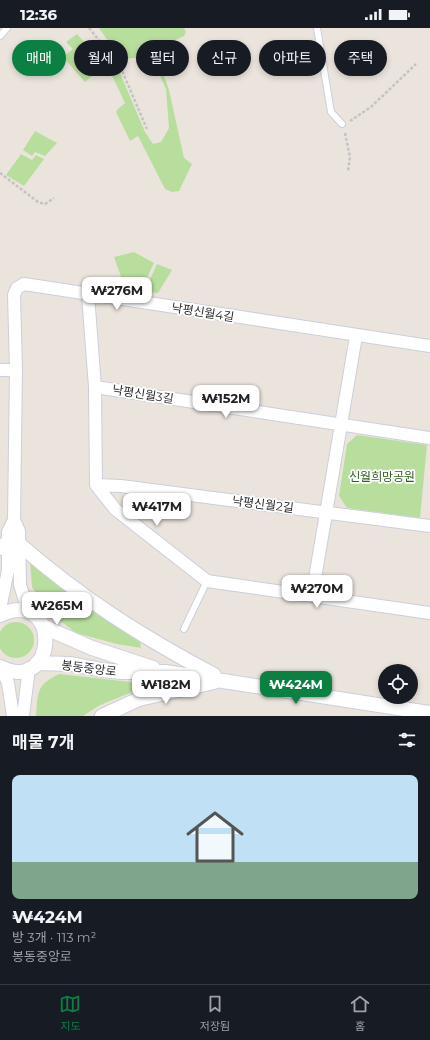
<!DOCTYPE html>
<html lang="ko">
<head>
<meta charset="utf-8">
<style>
	:root { --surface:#171b24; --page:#20242c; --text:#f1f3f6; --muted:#9ea1a6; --line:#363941; --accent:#0b8043 }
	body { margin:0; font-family:Montserrat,"Noto Sans KR",sans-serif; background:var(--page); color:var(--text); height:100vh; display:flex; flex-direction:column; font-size:15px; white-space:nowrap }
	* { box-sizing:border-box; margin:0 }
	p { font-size:13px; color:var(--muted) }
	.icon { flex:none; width:22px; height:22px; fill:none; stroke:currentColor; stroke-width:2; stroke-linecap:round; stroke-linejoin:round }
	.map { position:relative; height:688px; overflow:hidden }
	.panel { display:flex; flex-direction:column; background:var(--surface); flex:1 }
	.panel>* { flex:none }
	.guide { position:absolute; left:12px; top:12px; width:406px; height:36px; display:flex; gap:8px }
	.controls { position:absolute; left:378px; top:636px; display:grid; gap:8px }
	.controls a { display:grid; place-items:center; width:40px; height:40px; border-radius:50%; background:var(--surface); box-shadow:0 2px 6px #0003; font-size:20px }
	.price { position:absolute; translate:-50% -34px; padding:0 9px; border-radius:8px; background:#fff; color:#222; font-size:13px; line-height:26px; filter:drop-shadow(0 1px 2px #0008) }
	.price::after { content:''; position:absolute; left:50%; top:24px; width:12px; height:9px; margin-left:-6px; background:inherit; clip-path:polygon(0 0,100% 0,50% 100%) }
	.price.active { background:var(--accent); color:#fff }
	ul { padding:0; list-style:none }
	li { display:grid; align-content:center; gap:8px; height:212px; padding:0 12px }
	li+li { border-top:1px solid var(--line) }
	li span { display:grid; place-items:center; height:124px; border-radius:8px; color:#555 }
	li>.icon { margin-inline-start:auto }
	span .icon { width:72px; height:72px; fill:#fffc; stroke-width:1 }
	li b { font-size:17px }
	h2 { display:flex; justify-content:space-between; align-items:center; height:48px; padding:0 12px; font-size:17px }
	.pill { padding:0 14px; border-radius:18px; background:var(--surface); box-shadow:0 2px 6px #0003; font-size:14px; line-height:36px }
	.pill.active { background:var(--accent); color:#fff }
	.status { display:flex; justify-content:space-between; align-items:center; height:28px; padding:0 20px; background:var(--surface); direction:ltr }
	.status svg { height:11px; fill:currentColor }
	.menu { display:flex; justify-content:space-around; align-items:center; height:56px; border-top:1px solid var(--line); background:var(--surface); font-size:11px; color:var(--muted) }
	.menu a { display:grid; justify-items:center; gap:2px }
	.menu .active { color:var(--accent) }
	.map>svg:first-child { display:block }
	.green { fill:#b8de9d }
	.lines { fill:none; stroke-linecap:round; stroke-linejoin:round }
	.service-casing { stroke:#cbcfdb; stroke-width:8 }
	.minor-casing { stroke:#cbcfdb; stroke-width:14 }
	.tertiary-casing { stroke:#cbcfdb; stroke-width:16 }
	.path { stroke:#c3c3c3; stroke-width:2.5; stroke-dasharray:3 2; stroke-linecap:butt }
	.service { stroke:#fff; stroke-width:6 }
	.minor { stroke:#fff; stroke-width:12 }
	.tertiary { stroke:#fff; stroke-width:14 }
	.labels { text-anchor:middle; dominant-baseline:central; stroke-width:3.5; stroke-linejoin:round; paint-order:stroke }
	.street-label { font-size:12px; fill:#2a2a2a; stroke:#fff }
	.park-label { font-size:12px; fill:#32621f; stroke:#fff }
</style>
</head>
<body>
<div class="status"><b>12:36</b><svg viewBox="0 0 49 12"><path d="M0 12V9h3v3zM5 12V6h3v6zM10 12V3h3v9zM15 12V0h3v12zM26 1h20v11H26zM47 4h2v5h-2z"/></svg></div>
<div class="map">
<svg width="430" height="688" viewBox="0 0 430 688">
	<rect width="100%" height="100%" fill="#ebe4dd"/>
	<!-- green -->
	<path class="green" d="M99 0H184L186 4 184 8 138 30H130L123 34Z
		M77 6 103 35 102 39 85 54 63 29 73 21 66 14Z
		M156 25 169 62 184 130 192 136 179 163 172 164 165 161 138 108 130 113 116 84 118 81 125 75 109 41 111 37 117 38 145 104 153 116 161 114 169 100 166 61 151 27Z
		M35 103 57 115 45 128 35 124 32 128 23 122Z
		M21 126 32 132 36 127 44 131 24 158 6 147Z
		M134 224 154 235 144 256 123 254 114 229Z
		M157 236 172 242 158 265 123 261 124 258 146 260Z
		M357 407 427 417 420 490 347 480 339 468 347 416Z
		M30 533 75 572 140 614 141 620 117 616 76 605 48 583 32 559Z
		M-2 612a18 18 0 1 1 36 0a18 18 0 1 1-36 0Z
		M59 646 131 654 135 659V663L100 677 83 688H36C38 664 36 657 59 646Z"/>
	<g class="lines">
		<defs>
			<path id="service" d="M317 0 331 84 342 96
				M0 8 7 0
				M184 601 207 553"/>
			<path id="minor" d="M88 267 95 359
				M0 342H16
				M96 457 95 359 430 410
				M96 457 115 481 207 553 430 585
				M96 457 121 458 430 498
				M14 492 19 503 20 557 29 585
				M312 568 356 308
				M0 581 8 542V504L14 492 16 342 14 267 17 260 24 256 430 318
				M1 639 8 655 13 688
				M23 688 29 640"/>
			<path id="tertiary" d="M19 516C82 571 141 608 214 647
				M0 520 8 514
				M0 587C62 558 59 668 0 639
				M44 599 92 620 153 640
				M37 635 71 636 102 642 122 644H165L430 685
				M102 688 139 671 214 654"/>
		</defs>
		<!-- service casing -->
		<use href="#service" class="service-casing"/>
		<!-- minor casing -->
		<use href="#minor" class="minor-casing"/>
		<!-- tertiary casing -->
		<use href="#tertiary" class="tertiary-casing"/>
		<!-- path -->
		<path class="path" d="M89 0 120 38 147 101
			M350 93 371 79 416 36
			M345 105 350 129 348 143
			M0 145 38 174 45 176 54 170"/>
		<!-- service -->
		<use href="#service" class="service"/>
		<!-- minor -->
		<use href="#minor" class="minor"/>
		<!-- tertiary -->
		<use href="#tertiary" class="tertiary"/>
	</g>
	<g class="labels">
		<!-- street labels -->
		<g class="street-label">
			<text transform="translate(203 284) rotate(9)">낙평신월4길</text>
			<text transform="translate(143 366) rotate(9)">낙평신월3길</text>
			<text transform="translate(263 476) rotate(7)">낙평신월2길</text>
			<text transform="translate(89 640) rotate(7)">봉동중앙로</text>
		</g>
		<!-- park labels -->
		<g class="park-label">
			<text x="382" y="448">신월희망공원</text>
		</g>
	</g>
</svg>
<div class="controls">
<a><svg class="icon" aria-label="locate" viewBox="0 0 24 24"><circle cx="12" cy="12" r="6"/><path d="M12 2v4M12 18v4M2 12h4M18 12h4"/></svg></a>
</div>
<b class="price" style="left:117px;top:283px">₩276M</b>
<b class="price" style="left:226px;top:391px">₩152M</b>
<b class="price" style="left:157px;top:499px">₩417M</b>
<b class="price" style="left:317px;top:581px">₩270M</b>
<b class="price" style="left:57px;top:598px">₩265M</b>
<b class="price" style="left:166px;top:677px">₩182M</b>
<b class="price active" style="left:296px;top:677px">₩424M</b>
<div class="guide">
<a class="pill active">매매</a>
<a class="pill">월세</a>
<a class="pill">필터</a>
<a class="pill">신규</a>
<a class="pill">아파트</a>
<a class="pill">주택</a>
</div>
</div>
<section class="panel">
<h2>매물 7개<svg class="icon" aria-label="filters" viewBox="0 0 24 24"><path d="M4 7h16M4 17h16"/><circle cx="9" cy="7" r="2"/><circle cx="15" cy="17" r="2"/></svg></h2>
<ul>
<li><span style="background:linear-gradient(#bfe0f5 70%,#7fa58c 0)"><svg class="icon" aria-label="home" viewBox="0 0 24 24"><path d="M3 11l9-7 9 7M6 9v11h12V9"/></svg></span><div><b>₩424M</b><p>방 3개 · 113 m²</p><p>봉동중앙로</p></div></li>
</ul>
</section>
<nav class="menu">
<a class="active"><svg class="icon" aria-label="map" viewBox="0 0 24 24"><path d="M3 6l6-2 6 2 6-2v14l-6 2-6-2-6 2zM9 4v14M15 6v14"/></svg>지도</a>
<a><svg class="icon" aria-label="saved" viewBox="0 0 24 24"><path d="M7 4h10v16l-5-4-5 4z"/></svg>저장됨</a>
<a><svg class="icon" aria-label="home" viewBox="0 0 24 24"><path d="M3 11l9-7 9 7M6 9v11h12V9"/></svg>홈</a>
</nav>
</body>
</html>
